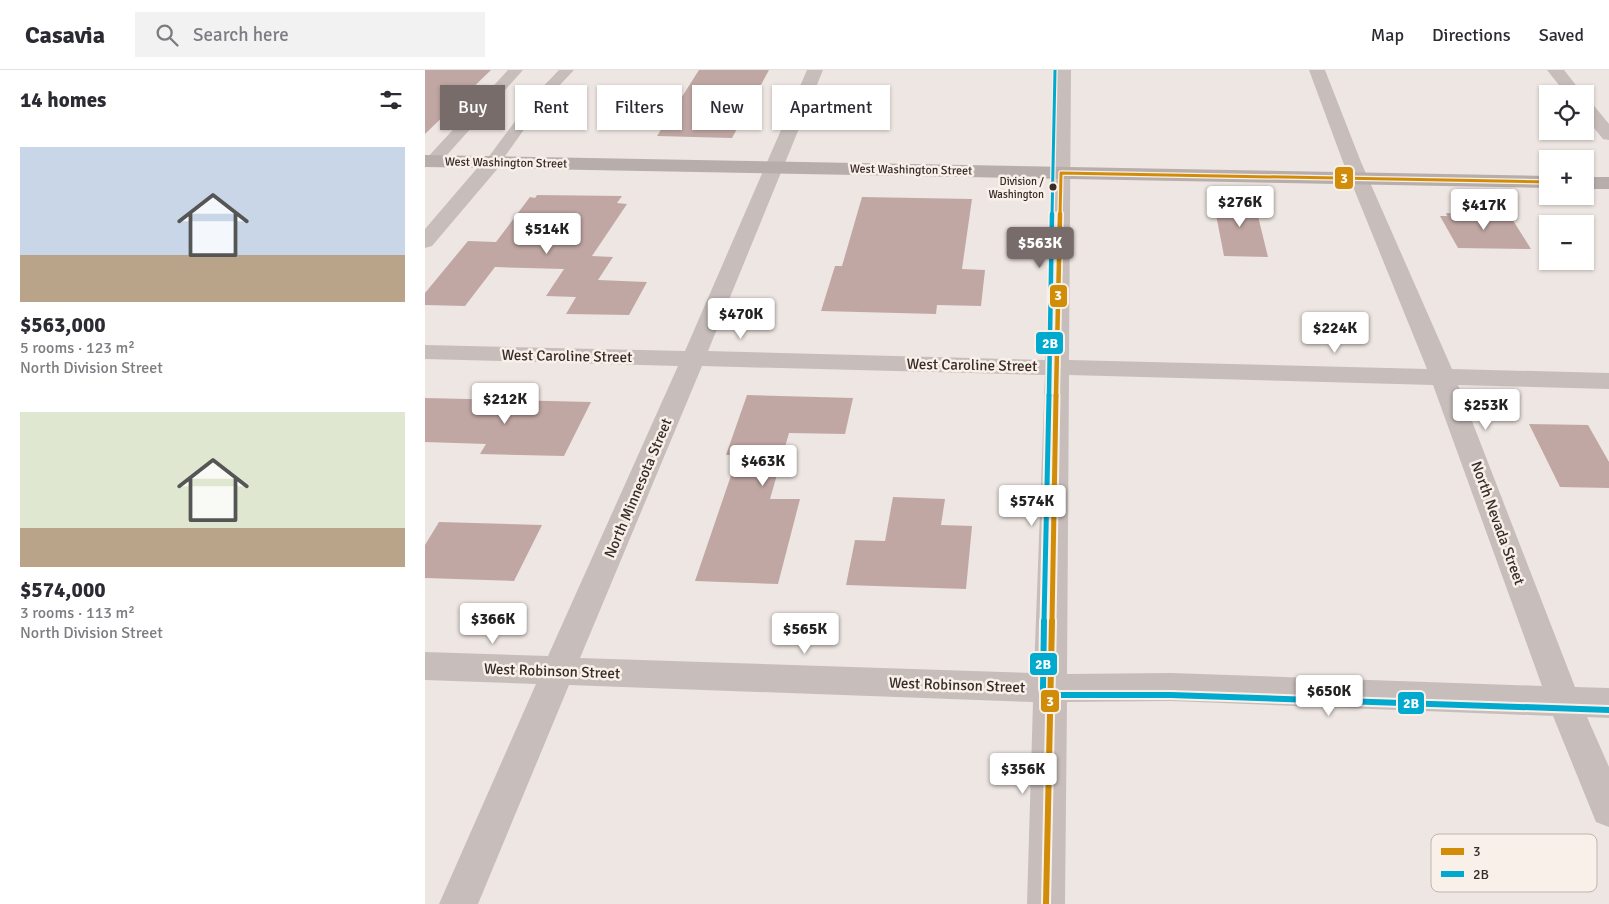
<!DOCTYPE html>
<html lang="en">
<head>
<meta charset="utf-8">
<style>
	:root { --surface:#fff; --page:#f2f2f3; --text:#2b2b33; --muted:#7c7c81; --line:#e1e1e2; --accent:#786c6a }
	body { margin:0; font-family:Signika,sans-serif; background:var(--page); color:var(--text); height:100vh; display:flex; flex-direction:column; font-size:19px; white-space:nowrap }
	* { box-sizing:border-box; margin:0 }
	p { font-size:16px; color:var(--muted) }
	.icon { flex:none; width:28px; height:28px; fill:none; stroke:currentColor; stroke-width:2; stroke-linecap:round; stroke-linejoin:round }
	.map { position:relative; flex:1; overflow:hidden }
	.details { display:flex; flex-direction:column; background:var(--surface); width:425px }
	.details>* { flex:none }
	.hud { position:absolute; left:15px; top:15px; width:475px; height:45px; display:flex; gap:10px }
	.fabs { position:absolute; left:1114px; top:15px; display:grid; gap:10px }
	.fabs a { display:grid; place-items:center; width:55px; height:55px; border-radius:0px; background:var(--surface); box-shadow:0 1px 4px #0004; font-size:25px }
	.price { position:absolute; translate:-50% -42px; padding:0 11px; border-radius:5px; background:#fff; color:#222; font-size:16px; line-height:32px; filter:drop-shadow(0 1px 2px #0008) }
	.price::after { content:''; position:absolute; left:50%; top:30px; width:15px; height:11px; margin-left:-8px; background:inherit; clip-path:polygon(0 0,100% 0,50% 100%) }
	.price.active { background:var(--accent); color:#fff }
	ul { padding:0; list-style:none }
	li { display:grid; align-content:center; gap:10px; height:265px; padding:0 20px }
	li span { display:grid; place-items:center; height:155px; border-radius:0px; color:#555 }
	li>.icon { margin-inline-start:auto }
	span .icon { width:90px; height:90px; fill:#fffc; stroke-width:1 }
	li b { font-size:21px }
	h2 { display:flex; justify-content:space-between; align-items:center; height:60px; padding:0 20px; font-size:21px }
	.pill { padding:0 18px; border-radius:0px; background:var(--surface); box-shadow:0 1px 4px #0004; font-size:18px; line-height:45px }
	.pill.active { background:var(--accent); color:#fff }
	header { display:flex; align-items:center; gap:30px; box-sizing:border-box; height:70px; padding:0 25px; background:var(--surface); border-bottom:1px solid var(--line) }
	header strong { font-size:24px }
	nav { display:flex; gap:28px; margin-inline-start:auto; font-size:18px }
	.search { width:350px; height:45px; background:var(--page); display:flex; align-items:center; gap:12px; box-sizing:border-box; padding:0 18px; border-radius:0px; color:var(--muted); font-size:19px }
	main { display:flex; flex:1; min-height:0 }
	.map>svg:first-child { display:block }
	.building { fill:#c1a7a4 }
	.lines { fill:none; stroke-linecap:round; stroke-linejoin:round }
	.lane { fill:#c7bebb; fill-rule:evenodd }
	.street { fill:#c7bebb; fill-rule:evenodd }
	.secondary { fill:#b7aeac; fill-rule:evenodd }
	.bus-1-far3-casing { stroke:#f9f0ea; stroke-width:5.5 }
	.bus-1-far2-casing { stroke:#f9f0ea; stroke-width:8 }
	.bus-1-far1-casing { stroke:#f9f0ea; stroke-width:9 }
	.bus-1-casing { stroke:#f9f0ea; stroke-width:10 }
	.bus-2-far3-casing { stroke:#f9f0ea; stroke-width:5.5 }
	.bus-2-far2-casing { stroke:#f9f0ea; stroke-width:8 }
	.bus-2-far1-casing { stroke:#f9f0ea; stroke-width:9 }
	.bus-2-casing { stroke:#f9f0ea; stroke-width:10 }
	.bus-1-far3 { stroke:#d18d08; stroke-width:3 }
	.bus-1-far2 { stroke:#d18d08; stroke-width:4.5 }
	.bus-1-far1 { stroke:#d18d08; stroke-width:5 }
	.bus-1 { stroke:#d18d08; stroke-width:6 }
	.bus-2-far3 { stroke:#00a9ce; stroke-width:3 }
	.bus-2-far2 { stroke:#00a9ce; stroke-width:4.5 }
	.bus-2-far1 { stroke:#00a9ce; stroke-width:5 }
	.bus-2 { stroke:#00a9ce; stroke-width:6 }
	.bus-dot { fill:#382b29; stroke:#f9f0ea; stroke-width:2 }
	.labels { text-anchor:middle; dominant-baseline:central; stroke-width:5; stroke-linejoin:round; paint-order:stroke }
	.far-bus-label { font-size:11px; fill:#382b29; stroke:#f9f0ea; text-anchor:end }
	.far-street-label { font-size:12px; fill:#382b29; stroke:#f9f0ea }
	.street-label { font-size:15px; fill:#382b29; stroke:#f9f0ea }
	.key { fill:#f9f0ea; stroke:#bfb5b0; stroke-width:1 }
	.key-label { font-size:14px; fill:#382b29 }
	.line-badge { stroke:#f9f0ea; stroke-width:2 }
	.badge-label { font-size:14px; text-anchor:middle; font-weight:bold; fill:#fff }
</style>
</head>
<body>
<header>
<strong>Casavia</strong>
<div class="search"><svg class="icon" aria-label="search" viewBox="0 0 24 24"><circle cx="10" cy="10" r="6"/><path d="M15 15l6 6"/></svg>Search here</div>
<nav><a>Map</a><a>Directions</a><a>Saved</a></nav>
</header>
<main>
<section class="details">
<h2>14 homes<svg class="icon" aria-label="filters" viewBox="0 0 24 24"><path d="M4 7h16M4 17h16"/><circle cx="9" cy="7" r="2"/><circle cx="15" cy="17" r="2"/></svg></h2>
<ul>
<li><span style="background:linear-gradient(#c9d6e8 70%,#b9a48a 0)"><svg class="icon" aria-label="home" viewBox="0 0 24 24"><path d="M3 11l9-7 9 7M6 9v11h12V9"/></svg></span><div><b>$563,000</b><p>5 rooms · 123 m²</p><p>North Division Street</p></div></li>
<li><span style="background:linear-gradient(#dfe7d0 75%,#b9a48a 0)"><svg class="icon" aria-label="home" viewBox="0 0 24 24"><path d="M3 11l9-7 9 7M6 9v11h12V9"/></svg></span><div><b>$574,000</b><p>3 rooms · 113 m²</p><p>North Division Street</p></div></li>
</ul>
</section>
<div class="map">
<svg width="1184" height="834" viewBox="0 0 1184 834">
	<rect width="100%" height="100%" fill="#eee6e2"/>
	<!-- building -->
	<path class="building" d="M0 0H66L0 64Z
		M274 0H344L307 68 232 66Z
		M112 125 197 126 192 133 202 134 167 186 188 187 173 210 222 212 204 245 141 244 151 227 121 226 139 199 70 197 40 236 0 235V223L43 171 71 172 105 127 110 128Z
		M437 127 547 129 537 199 560 200 556 236 512 235 511 244 396 241 410 196H417Z
		M788 129 829 130 843 187 799 186Z
		M1021 143 1084 144 1106 179 1033 178 1015 146H1022Z
		M322 325 428 328 420 364 364 363 345 429H375L353 514 270 511 313 385H301Z
		M0 328 166 332 139 386 55 384 61 374 0 372Z
		M1104 354 1163 355 1184 392V418L1135 417Z
		M468 427 520 429 516 455 547 456 541 519 421 515 430 470 460 471Z
		M14 452 117 455 89 511 0 508V475Z"/>
	<g class="lines">
		<!-- lane -->
		<path class="lane" d="M83 0H98L13 95H1V89Z
			M134 0H149L118 33 73 96H61L59 93 108 27Z"/>
		<!-- street -->
		<path class="street" d="M382 0H398L283 281 620 290 630 0H646L644 290 1002 299 918 92 884 0H900L936 92 1027 299 1184 303V319L1033 315 1150 617 1184 618V648L1162 647 1184 697V757L1171 752 1128 646 746 631 642 632 640 834H602L608 632 144 615 53 834H14L111 614 0 610V582L123 586 253 296 0 289V275L260 281ZM277 296 620 305 609 603 155 588ZM644 305 1008 315 1117 616 746 603 642 604Z
			M1122 0H1139L1158 24H1141Z
			M1160 31 1166 32 1184 54V70L1178 69 1160 47Z
			M67 87 74 89 76 93 74 97 7 176 0 178V159L60 89Z"/>
		<!-- secondary -->
		<path class="secondary" d="M0 85 1122 106V118L0 97Z
			M1160 107H1184V119H1160Z"/>
		<defs>
			<path id="bus-1-far3" d="M635 146 636 103 1122 112"/>
			<path id="bus-1-far2" d="M631 326 635 144"/>
			<path id="bus-1-far1" d="M627 552 631 325"/>
			<path id="bus-1" d="M621 834 627 551"/>
			<path id="bus-2-far3" d="M627 146 630 0"/>
			<path id="bus-2-far2" d="M624 326 627 144"/>
			<path id="bus-2-far1" d="M619 552 624 325"/>
			<path id="bus-2" d="M619 551 618 618 619 623 625 625H746L1184 640"/>
		</defs>
		<!-- bus-1-far3 casing -->
		<use href="#bus-1-far3" class="bus-1-far3-casing"/>
		<!-- bus-1-far2 casing -->
		<use href="#bus-1-far2" class="bus-1-far2-casing"/>
		<!-- bus-1-far1 casing -->
		<use href="#bus-1-far1" class="bus-1-far1-casing"/>
		<!-- bus-1 casing -->
		<use href="#bus-1" class="bus-1-casing"/>
		<!-- bus-2-far3 casing -->
		<use href="#bus-2-far3" class="bus-2-far3-casing"/>
		<!-- bus-2-far2 casing -->
		<use href="#bus-2-far2" class="bus-2-far2-casing"/>
		<!-- bus-2-far1 casing -->
		<use href="#bus-2-far1" class="bus-2-far1-casing"/>
		<!-- bus-2 casing -->
		<use href="#bus-2" class="bus-2-casing"/>
		<!-- bus-1-far3 -->
		<use href="#bus-1-far3" class="bus-1-far3"/>
		<!-- bus-1-far2 -->
		<use href="#bus-1-far2" class="bus-1-far2"/>
		<!-- bus-1-far1 -->
		<use href="#bus-1-far1" class="bus-1-far1"/>
		<!-- bus-1 -->
		<use href="#bus-1" class="bus-1"/>
		<!-- bus-2-far3 -->
		<use href="#bus-2-far3" class="bus-2-far3"/>
		<!-- bus-2-far2 -->
		<use href="#bus-2-far2" class="bus-2-far2"/>
		<!-- bus-2-far1 -->
		<use href="#bus-2-far1" class="bus-2-far1"/>
		<!-- bus-2 -->
		<use href="#bus-2" class="bus-2"/>
	</g>
	<!-- markers -->
	<circle class="bus-dot" cx="628" cy="117" r="4.5"/>
	<g class="labels">
		<!-- far-bus labels -->
		<g class="far-bus-label">
			<text x="619" y="111">Division /<tspan x="619" dy="13">Washington</tspan></text>
		</g>
		<!-- far-street labels -->
		<g class="far-street-label">
			<text transform="translate(81 93) rotate(1)">West Washington Street</text>
			<text transform="translate(486 100) rotate(1)">West Washington Street</text>
		</g>
		<!-- street labels -->
		<g class="street-label">
			<text transform="translate(142 286) rotate(1)">West Caroline Street</text>
			<text transform="translate(547 295) rotate(1)">West Caroline Street</text>
			<text transform="translate(213 418) rotate(-67)">North Minnesota Street</text>
			<text transform="translate(1073 453) rotate(70)">North Nevada Street</text>
			<text transform="translate(127 601) rotate(2)">West Robinson Street</text>
			<text transform="translate(532 615) rotate(2)">West Robinson Street</text>
		</g>
	</g>
	<!-- legend -->
	<rect x="1006" y="764" width="166" height="58" rx="8" class="key"/>
	<rect x="1016" y="778" width="23" height="7" fill="#d18d08"/>
	<rect x="1016" y="801" width="23" height="6" fill="#00a9ce"/>
	<g class="key-label">
		<text x="1048" y="786">3</text>
		<text x="1048" y="809">2B</text>
	</g>
	<g class="line-badge">
		<rect x="909" y="96" width="20" height="24" rx="5" fill="#d18d08"/>
		<rect x="624" y="214" width="19" height="24" rx="5" fill="#d18d08"/>
		<rect x="610" y="261" width="29" height="24" rx="5" fill="#00a9ce"/>
		<rect x="604" y="582" width="29" height="24" rx="5" fill="#00a9ce"/>
		<rect x="615" y="619" width="20" height="24" rx="5" fill="#d18d08"/>
		<rect x="972" y="621" width="28" height="24" rx="5" fill="#00a9ce"/>
	</g>
	<g class="badge-label">
		<text x="919" y="113">3</text>
		<text x="633" y="230">3</text>
		<text x="625" y="278">2B</text>
		<text x="618" y="599">2B</text>
		<text x="625" y="636">3</text>
		<text x="986" y="638">2B</text>
	</g>
</svg>
<div class="fabs">
<a><svg class="icon" aria-label="locate" viewBox="0 0 24 24"><circle cx="12" cy="12" r="6"/><path d="M12 2v4M12 18v4M2 12h4M18 12h4"/></svg></a>
<a>+</a>
<a>−</a>
</div>
<b class="price" style="left:815px;top:158px">$276K</b>
<b class="price" style="left:1059px;top:161px">$417K</b>
<b class="price" style="left:122px;top:185px">$514K</b>
<b class="price active" style="left:615px;top:199px">$563K</b>
<b class="price" style="left:316px;top:270px">$470K</b>
<b class="price" style="left:910px;top:284px">$224K</b>
<b class="price" style="left:80px;top:355px">$212K</b>
<b class="price" style="left:1061px;top:361px">$253K</b>
<b class="price" style="left:338px;top:417px">$463K</b>
<b class="price" style="left:607px;top:457px">$574K</b>
<b class="price" style="left:68px;top:575px">$366K</b>
<b class="price" style="left:380px;top:585px">$565K</b>
<b class="price" style="left:904px;top:647px">$650K</b>
<b class="price" style="left:598px;top:725px">$356K</b>
<div class="hud">
<a class="pill active">Buy</a>
<a class="pill">Rent</a>
<a class="pill">Filters</a>
<a class="pill">New</a>
<a class="pill">Apartment</a>
</div>
</div>
</main>
</body>
</html>
